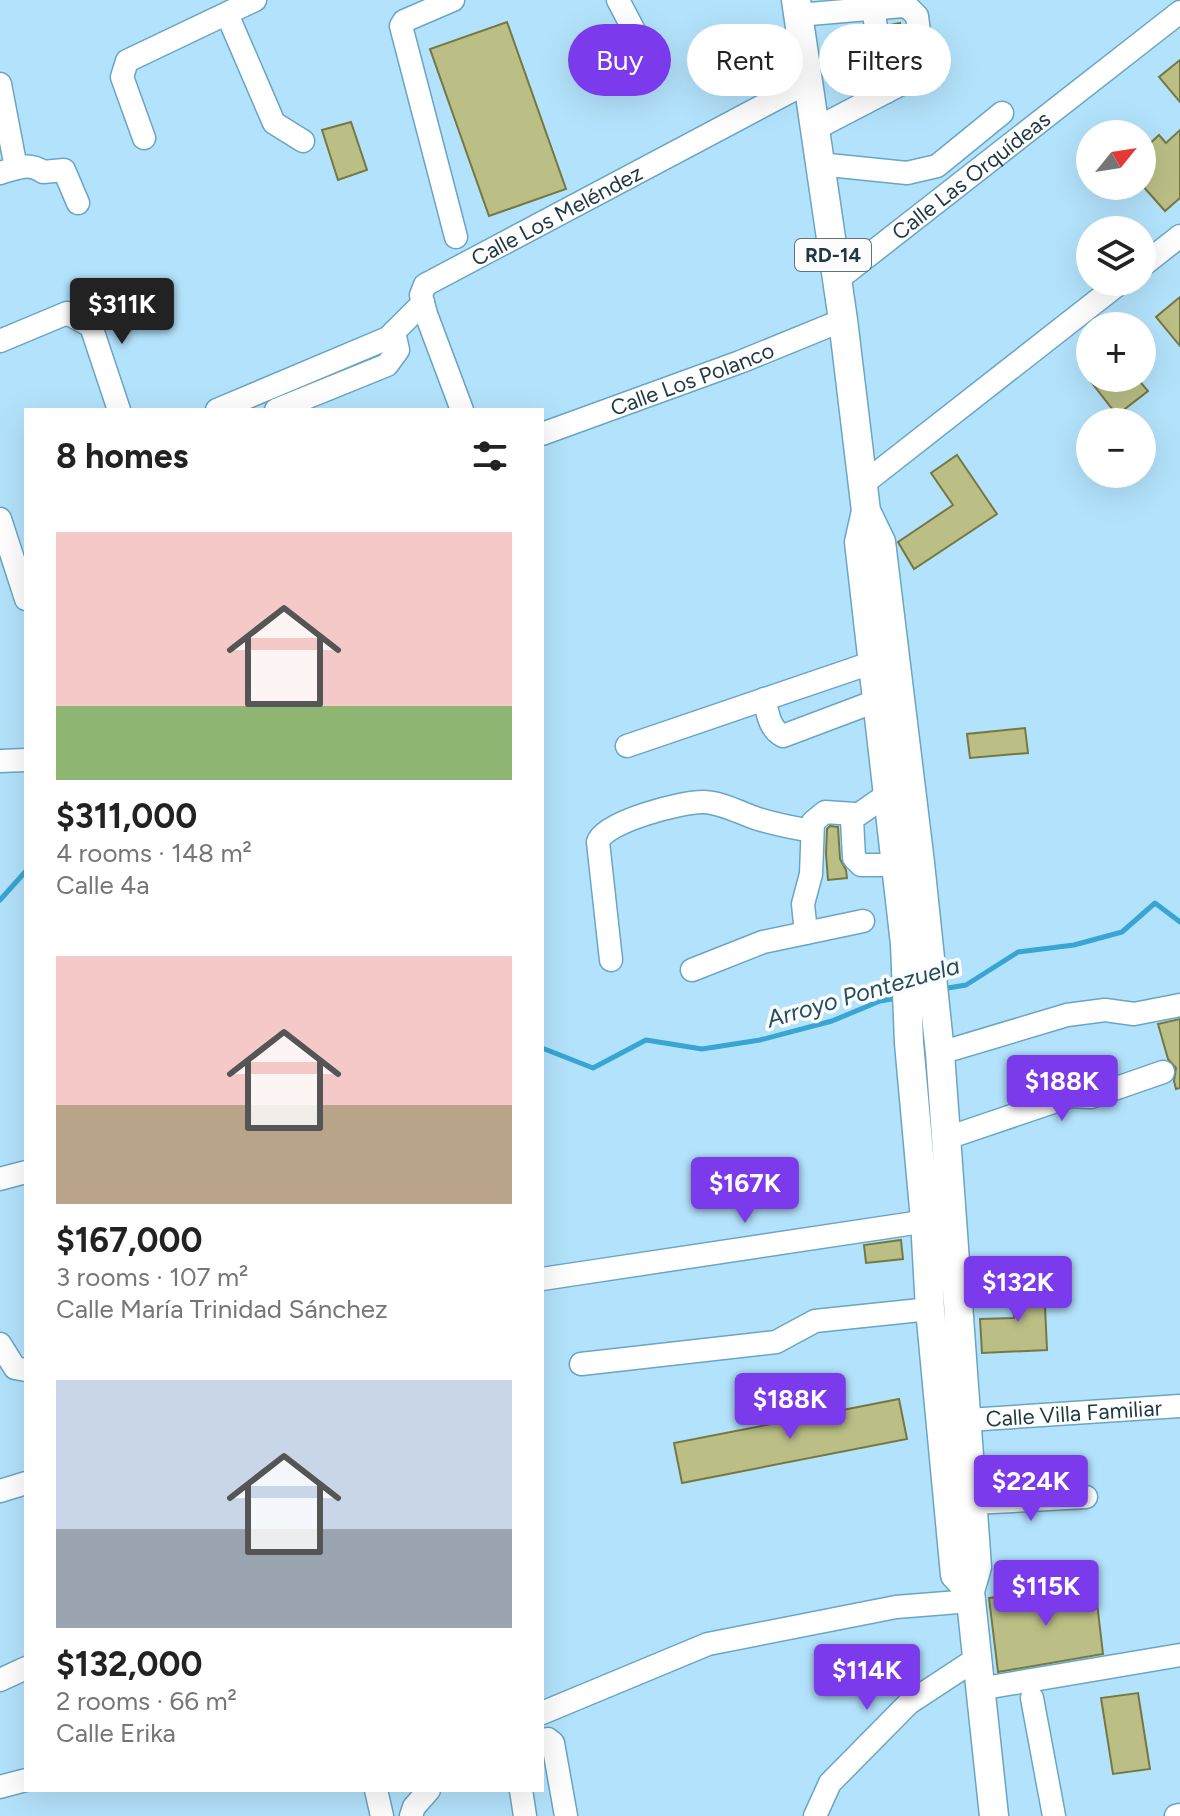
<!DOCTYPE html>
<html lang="en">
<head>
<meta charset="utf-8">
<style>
	:root { --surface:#fff; --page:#f2f2f2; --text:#222; --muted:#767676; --accent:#7c3aed }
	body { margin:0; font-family:Figtree,sans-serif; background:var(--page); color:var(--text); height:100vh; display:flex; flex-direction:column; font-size:30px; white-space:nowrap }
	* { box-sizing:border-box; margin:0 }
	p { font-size:26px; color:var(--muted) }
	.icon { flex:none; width:44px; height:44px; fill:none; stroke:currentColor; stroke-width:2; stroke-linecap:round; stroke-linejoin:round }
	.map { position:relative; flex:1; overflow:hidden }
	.sheet { position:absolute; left:24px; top:408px; width:520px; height:1384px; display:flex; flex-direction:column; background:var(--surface); border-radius:0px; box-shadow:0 8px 32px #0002 }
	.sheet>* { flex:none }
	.guide { position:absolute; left:568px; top:24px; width:492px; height:72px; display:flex; gap:16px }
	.needle { width:52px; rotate:60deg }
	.controls { position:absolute; left:1076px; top:120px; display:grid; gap:16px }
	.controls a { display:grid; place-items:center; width:80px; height:80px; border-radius:50%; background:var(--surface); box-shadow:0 8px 32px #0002; font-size:40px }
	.price { position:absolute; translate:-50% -68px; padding:0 18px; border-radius:8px; background:var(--accent); color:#fff; font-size:26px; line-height:52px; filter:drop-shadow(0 2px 4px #0008) }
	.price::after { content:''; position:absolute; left:50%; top:48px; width:24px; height:18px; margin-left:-12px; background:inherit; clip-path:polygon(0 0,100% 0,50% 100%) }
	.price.current { background:#222; color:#fff }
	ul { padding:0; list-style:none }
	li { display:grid; align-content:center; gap:16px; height:424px; padding:0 32px }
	li span { display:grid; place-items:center; height:248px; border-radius:0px; color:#555 }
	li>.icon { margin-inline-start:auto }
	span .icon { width:144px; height:144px; fill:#fffc; stroke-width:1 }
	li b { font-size:34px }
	h2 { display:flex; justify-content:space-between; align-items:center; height:96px; padding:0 32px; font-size:34px }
	.chip { padding:0 28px; border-radius:36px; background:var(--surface); box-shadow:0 8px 32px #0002; font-size:28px; line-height:72px }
	.chip.current { background:var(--accent); color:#fff }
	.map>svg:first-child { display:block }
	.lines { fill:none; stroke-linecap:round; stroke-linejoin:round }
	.stream { stroke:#38a5d3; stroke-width:5 }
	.building { fill:#bbbf86; stroke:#767842; stroke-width:2 }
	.minor-casing { stroke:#6aa5c3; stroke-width:25 }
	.major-casing { stroke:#6aa5c3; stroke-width:31 }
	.minor { stroke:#fff; stroke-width:22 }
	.major { stroke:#fff; stroke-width:28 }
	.labels { text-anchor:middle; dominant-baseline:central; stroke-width:7; stroke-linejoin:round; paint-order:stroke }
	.shield { fill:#fcfcfc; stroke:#61737b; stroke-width:2 }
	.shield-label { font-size:20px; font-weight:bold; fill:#1f3844 }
	.street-label { font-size:22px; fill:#1f3844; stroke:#fcfcfc }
	.water-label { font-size:24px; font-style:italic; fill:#224d62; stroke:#fcfcfc }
</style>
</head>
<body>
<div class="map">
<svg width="1180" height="1816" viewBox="0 0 1180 1816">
	<rect width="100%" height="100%" fill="#b3e3fc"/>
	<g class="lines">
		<!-- stream -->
		<path class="stream" d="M0 900 26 871
			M942 989 966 985 1018 952 1074 945 1122 932 1155 903 1180 922
			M542 1048 593 1068 646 1040 702 1049 760 1040 832 1021 880 1001 897 998"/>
	</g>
	<!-- building -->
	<path class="building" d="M507 22 566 189 489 216 430 49Z
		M900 23 907 60 897 71 890 25Z
		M863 36 871 84 862 89 854 37Z
		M1180 60V102L1159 77Z
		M351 122 367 170 338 180 322 130Z
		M1180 130V198L1165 211 1142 185V151L1159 135 1166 143Z
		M1180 297V346L1156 317Z
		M1088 378H1137L1148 391 1117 415Z
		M957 455 997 514 914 569 898 542 953 505 931 473Z
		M1025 728 1028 753 970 758 967 734Z
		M830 826 838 827 840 859 846 870 847 878 828 880 826 854 827 829Z
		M1180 1019V1088L1176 1089 1174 1081 1176 1068 1168 1059 1158 1024Z
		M901 1240 903 1259 866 1263 864 1245Z
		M1044 1284 1047 1350 982 1353 980 1319 1014 1318 1012 1285Z
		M899 1399 907 1439 682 1483 674 1443Z
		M1095 1586 1103 1654 998 1672 989 1598Z
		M1138 1693 1150 1769 1113 1774 1101 1698Z"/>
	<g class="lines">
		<defs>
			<g id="minor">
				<path d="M453 0 404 21 401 26 456 237"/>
				<path d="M618 0 652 65"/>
				<path d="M873 8 886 92"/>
				<path d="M227 14 274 123 303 141"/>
				<path d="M798 15 903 6 910 9 917 16 922 57 919 68 911 79 813 130"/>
				<path d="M0 84 16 168"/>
				<path d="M144 138 122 77 127 61 255 0"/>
				<path d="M819 164 907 173 937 166 1002 113"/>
				<path d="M0 173C16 168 29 162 43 172L64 170 78 203"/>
				<path d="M1142 266 1180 236"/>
				<path id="s1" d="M837 280 1180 12"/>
				<path d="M0 341 67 313 91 326 119 410"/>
				<path d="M217 410 388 338 423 303"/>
				<path d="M276 410 387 365 398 350 394 332"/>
				<path id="s2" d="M462 410 426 314 421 295 425 285 806 83"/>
				<path id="s3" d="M542 434 740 362 843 320"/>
				<path d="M863 484 1121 282"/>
				<path d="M0 519 26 599"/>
				<path d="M764 699C768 713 769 729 783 736L876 701"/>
				<path d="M627 746 874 662"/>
				<path d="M0 761 26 760"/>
				<path d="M888 794 852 819 854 858 861 865H896"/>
				<path d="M806 933 803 904 811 874 813 822 825 812 855 814"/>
				<path d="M611 960 598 842C603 822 684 801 704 802 723 803 740 813 758 819 775 824 794 828 812 831"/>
				<path d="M692 970 763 942 863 921"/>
				<path d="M940 1053 1067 1015 1105 1010 1134 1014 1180 1005"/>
				<path d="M947 1138 1071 1096 1091 1097 1163 1072"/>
				<path d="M0 1179 26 1172"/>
				<path d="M542 1279 941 1219"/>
				<path d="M0 1344 15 1368 26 1370"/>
				<path d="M581 1364 776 1342 815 1321 930 1309"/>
				<path id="s4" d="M968 1420 1180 1406"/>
				<path d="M0 1491 26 1483"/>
				<path d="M973 1503 1086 1497"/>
				<path d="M0 1680 26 1668"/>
				<path d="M979 1689 1180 1655"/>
				<path d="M1032 1698 1054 1816"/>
				<path d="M542 1713 708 1644 896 1607 971 1601"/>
				<path d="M542 1740 548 1739 553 1743 566 1816"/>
				<path d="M0 1787 26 1780"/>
				<path d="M376 1790 382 1816"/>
				<path d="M521 1790 525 1816"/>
				<path d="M411 1816 414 1807 429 1790"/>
				<path d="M815 1816 830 1783 909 1703 976 1659"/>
				<path d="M1176 1816 1180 1815"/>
			</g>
			<path id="major" d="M796 0 843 320 866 511 859 542 905 944 909 1043 925 1220 930 1309 955 1575 970 1591
				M866 511 881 542 920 863 940 1053 977 1567 970 1591 994 1816"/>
		</defs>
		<!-- minor casing -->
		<use href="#minor" class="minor-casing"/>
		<!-- major casing -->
		<use href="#major" class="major-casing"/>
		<!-- minor -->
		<use href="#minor" class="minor"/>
		<!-- major -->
		<use href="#major" class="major"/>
	</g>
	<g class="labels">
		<!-- shield labels -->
		<rect class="shield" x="795" y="239" width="76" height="32" rx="6"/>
		<g class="shield-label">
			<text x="833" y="255">RD-14</text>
		</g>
		<!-- street labels -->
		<g class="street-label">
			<text stroke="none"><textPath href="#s1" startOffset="170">Calle Las Orquídeas</textPath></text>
			<text stroke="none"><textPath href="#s2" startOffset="282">Calle Los Meléndez</textPath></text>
			<text stroke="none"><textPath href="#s3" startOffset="160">Calle Los Polanco</textPath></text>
			<text stroke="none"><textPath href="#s4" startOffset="106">Calle Villa Familiar</textPath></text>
		</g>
		<!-- water labels -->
		<g class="water-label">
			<text transform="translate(863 992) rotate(-16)">Arroyo Pontezuela</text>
		</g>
	</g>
</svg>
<div class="controls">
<a><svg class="needle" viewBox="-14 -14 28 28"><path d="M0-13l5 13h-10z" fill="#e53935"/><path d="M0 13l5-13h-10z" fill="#767676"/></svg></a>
<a><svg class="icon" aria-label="layers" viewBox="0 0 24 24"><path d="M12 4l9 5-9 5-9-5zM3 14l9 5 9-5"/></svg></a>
<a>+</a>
<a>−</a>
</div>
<b class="price current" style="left:122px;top:346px">$311K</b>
<b class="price" style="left:1062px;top:1123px">$188K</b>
<b class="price" style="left:745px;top:1225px">$167K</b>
<b class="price" style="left:1018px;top:1324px">$132K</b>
<b class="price" style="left:790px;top:1441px">$188K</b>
<b class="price" style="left:1031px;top:1523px">$224K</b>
<b class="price" style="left:1046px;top:1628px">$115K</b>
<b class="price" style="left:867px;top:1712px">$114K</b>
<div class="guide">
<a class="chip current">Buy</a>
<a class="chip">Rent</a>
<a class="chip">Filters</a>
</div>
<section class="sheet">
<h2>8 homes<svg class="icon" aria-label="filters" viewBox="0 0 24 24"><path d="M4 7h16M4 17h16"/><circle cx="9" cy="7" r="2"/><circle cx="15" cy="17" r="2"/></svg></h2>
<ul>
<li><span style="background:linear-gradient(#f6c9c9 70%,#8fb573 0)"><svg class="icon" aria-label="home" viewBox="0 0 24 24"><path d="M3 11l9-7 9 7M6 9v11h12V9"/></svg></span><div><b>$311,000</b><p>4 rooms · 148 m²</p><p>Calle 4a</p></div></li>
<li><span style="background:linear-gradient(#f6c9c9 60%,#b9a48a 0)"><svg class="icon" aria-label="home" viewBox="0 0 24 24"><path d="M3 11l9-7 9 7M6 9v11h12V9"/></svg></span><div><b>$167,000</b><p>3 rooms · 107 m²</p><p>Calle María Trinidad Sánchez</p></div></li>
<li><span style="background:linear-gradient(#c9d6e8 60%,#9aa5b1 0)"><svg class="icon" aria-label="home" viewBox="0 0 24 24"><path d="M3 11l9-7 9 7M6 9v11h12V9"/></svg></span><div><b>$132,000</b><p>2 rooms · 66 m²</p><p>Calle Erika</p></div></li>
</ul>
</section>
</div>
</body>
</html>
